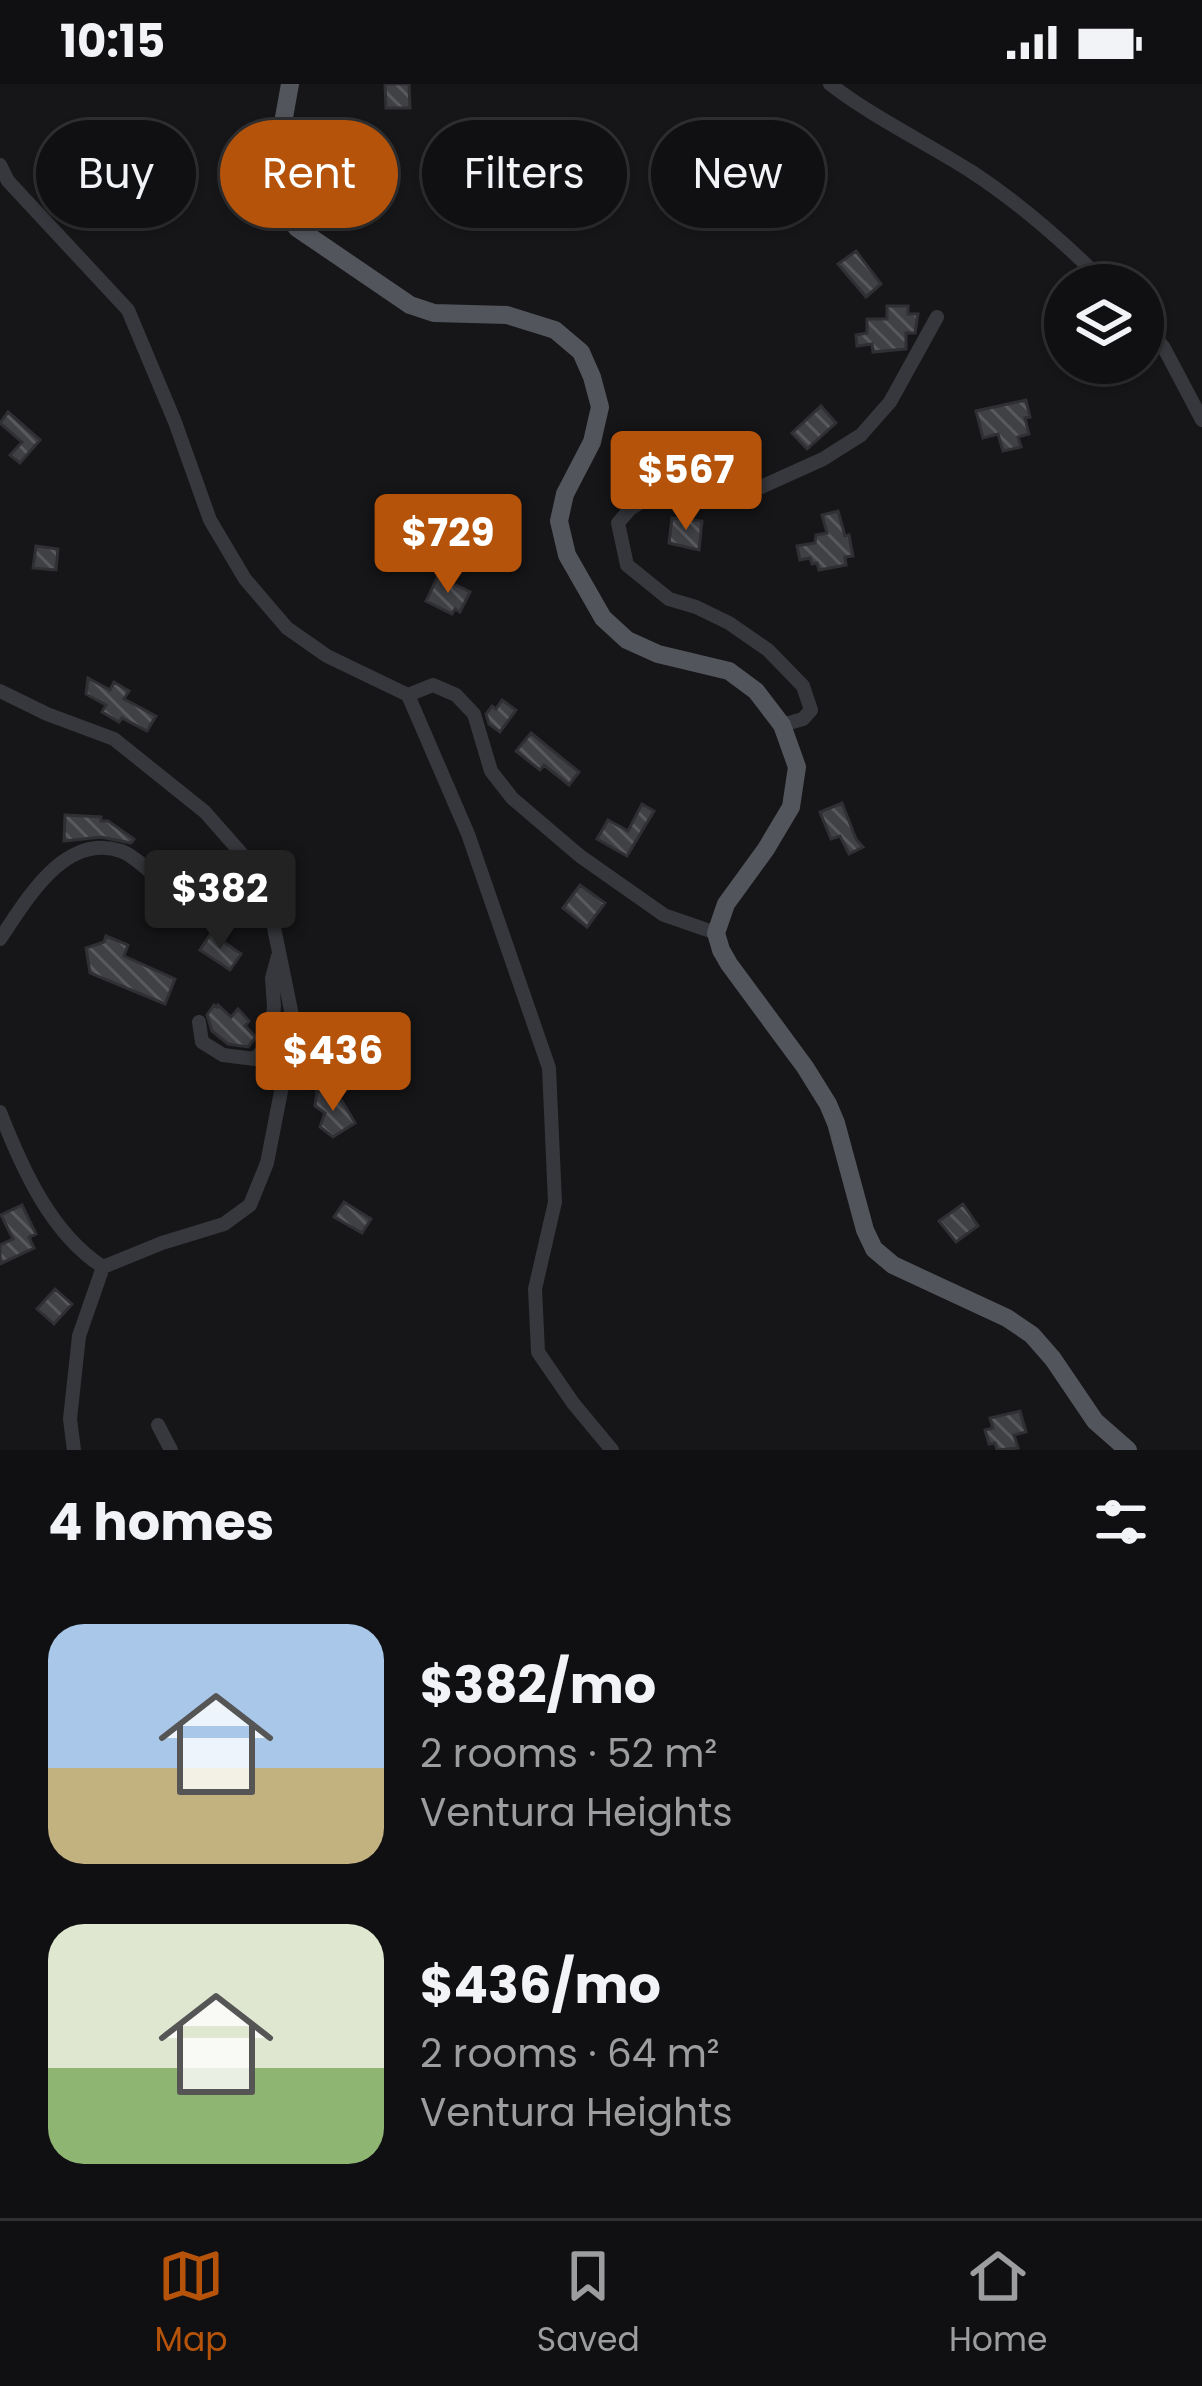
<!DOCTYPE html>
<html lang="en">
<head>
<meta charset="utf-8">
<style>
	:root { --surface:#101012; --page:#19191b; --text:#f1f3f6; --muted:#9c9d9f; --line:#303032; --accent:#b45309 }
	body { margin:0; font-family:Poppins,sans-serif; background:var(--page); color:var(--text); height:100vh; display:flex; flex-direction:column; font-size:45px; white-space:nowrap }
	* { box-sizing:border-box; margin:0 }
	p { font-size:39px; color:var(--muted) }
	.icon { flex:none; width:66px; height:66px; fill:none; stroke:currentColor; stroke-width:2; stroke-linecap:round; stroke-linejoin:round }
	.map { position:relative; height:1366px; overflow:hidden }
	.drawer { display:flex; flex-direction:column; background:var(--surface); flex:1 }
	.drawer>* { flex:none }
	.top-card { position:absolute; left:36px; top:36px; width:1131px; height:108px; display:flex; gap:24px }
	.fabs { position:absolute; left:1044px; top:180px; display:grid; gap:24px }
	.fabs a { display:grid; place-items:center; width:120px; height:120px; border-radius:50%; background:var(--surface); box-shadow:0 3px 9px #0004,0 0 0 3px var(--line); font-size:60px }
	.price { position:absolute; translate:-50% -102px; padding:0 27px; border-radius:12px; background:var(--accent); color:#fff; font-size:39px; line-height:78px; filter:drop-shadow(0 3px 6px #0008) }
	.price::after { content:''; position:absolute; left:50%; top:72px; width:36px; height:27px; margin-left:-18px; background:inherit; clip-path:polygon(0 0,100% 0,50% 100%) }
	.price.current { background:#222; color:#fff }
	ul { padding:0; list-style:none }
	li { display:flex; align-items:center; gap:36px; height:300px; padding:0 48px }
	li span { display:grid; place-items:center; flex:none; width:336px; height:240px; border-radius:36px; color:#555 }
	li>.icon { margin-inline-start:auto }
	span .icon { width:144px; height:144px; fill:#fffc; stroke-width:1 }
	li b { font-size:51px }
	h2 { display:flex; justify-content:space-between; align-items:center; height:144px; padding:0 48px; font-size:51px }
	.chip { padding:0 42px; border-radius:54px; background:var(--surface); box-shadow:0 3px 9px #0004,0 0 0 3px var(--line); font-size:42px; line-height:108px }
	.chip.current { background:var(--accent); color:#fff }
	.status { display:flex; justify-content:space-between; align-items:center; height:84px; padding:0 60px; background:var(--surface); direction:ltr }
	.status svg { height:33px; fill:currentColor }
	.dock { display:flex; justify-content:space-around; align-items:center; height:168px; border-top:3px solid var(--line); background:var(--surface); font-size:33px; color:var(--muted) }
	.dock a { display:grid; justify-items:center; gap:6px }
	.dock .current { color:var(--accent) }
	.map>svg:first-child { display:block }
	.building { fill:url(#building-back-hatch); stroke:#303034; stroke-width:3 }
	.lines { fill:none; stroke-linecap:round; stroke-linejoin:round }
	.minor { stroke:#37383d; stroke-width:14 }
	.major { stroke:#53555c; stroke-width:18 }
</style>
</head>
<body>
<div class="status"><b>10:15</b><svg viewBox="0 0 49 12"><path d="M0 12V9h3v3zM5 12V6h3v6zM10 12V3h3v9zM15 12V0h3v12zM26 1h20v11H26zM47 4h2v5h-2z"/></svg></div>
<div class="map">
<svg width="1202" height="1366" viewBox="0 0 1202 1366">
	<defs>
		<pattern id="building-back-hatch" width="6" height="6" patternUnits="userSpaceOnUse" patternTransform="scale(3)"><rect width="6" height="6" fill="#404145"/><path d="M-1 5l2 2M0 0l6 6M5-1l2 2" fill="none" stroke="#595a5e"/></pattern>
	</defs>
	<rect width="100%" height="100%" fill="#161618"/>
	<!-- building -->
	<path class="building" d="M385 0H409L410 24H386Z
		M856 167 881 200 866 213 838 180Z
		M887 222H908V230H918L915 249H906V265L873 268 872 260 857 262 856 251 867 249V235H887Z
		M1026 316 1030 333 1025 334 1029 350 1018 353 1021 363 1003 367 998 350 983 354 976 327Z
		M821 322 836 339 807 365 792 349Z
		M8 328 40 356 20 379 10 371 22 358 0 339Z
		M838 427 845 452 849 451 853 472 845 473 846 481 819 486 817 479 812 480 810 474 800 476 797 462 815 459 816 451 827 449 822 431Z
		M672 434 702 437 699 466 669 459Z
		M36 462 58 465 56 486 33 484Z
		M438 492 470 508 460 528 455 525 452 530 426 517Z
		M88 594 110 606 114 598 129 607 124 615 156 632 147 647 122 634 119 638 102 628 106 621 86 610Z
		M502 616 516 626 500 648 489 640 486 630 492 622 496 625Z
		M531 649 579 688 569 701 544 681 540 686 516 667Z
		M842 719 856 755 863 763 849 770 840 752 831 755 820 728Z
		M642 720 654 727 627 772 597 755 608 736 628 747Z
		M65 731 101 733V737H108L134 755 131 759 101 753 64 757Z
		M580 801 605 819 587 843 563 824Z
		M211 849 241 870 230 886 200 866Z
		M106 852 128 861 124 872 175 895 165 920 90 889 86 864 104 858Z
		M214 921 217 923 218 921 231 933 238 925 249 937 245 942 256 953 248 963 228 960 212 947 207 931Z
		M317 1006 342 1017 355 1039 333 1053 320 1043 325 1029 315 1022Z
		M344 1118 371 1135 362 1149 334 1133Z
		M963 1120 978 1142 956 1158 939 1137Z
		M22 1121 36 1150 29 1153 34 1164 0 1180V1161L13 1155 1 1131Z
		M55 1205 72 1220 54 1240 37 1225Z
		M1020 1327 1026 1348 1014 1351 1018 1364 997 1366 995 1359 989 1360 985 1346 993 1344 990 1334Z"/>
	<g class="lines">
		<!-- minor -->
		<path class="minor" d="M830 0C874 34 925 58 972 88 1021 120 1066 160 1107 201
			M0 81 8 97 128 226 175 338 210 436 245 495 287 544 327 572 408 611 433 601 456 611 474 630 491 687 512 714 580 772 664 831 716 849
			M1143 238 1164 264 1202 336
			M0 607 47 630 114 655 205 728 249 778 271 829 294 941 267 1079 250 1121 224 1140 162 1159 103 1183C51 1150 22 1084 0 1028
			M408 611 468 750 549 984 555 1118 535 1205 538 1268 573 1319 612 1366
			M782 641 803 635 811 626 803 602 768 566 729 539 696 523 669 515 627 481 618 439 630 425 652 411 674 408 723 415 761 403 823 375 861 351 890 318 937 233
			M0 855C26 817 64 748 121 767 139 773 178 814 194 828
			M199 938 202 958 223 971 255 975 271 957 274 922 272 894 278 872
			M158 1341 171 1366
			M74 1366 70 1335 79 1252 103 1183"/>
		<!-- major -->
		<path class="major" d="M290 0 276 78 274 112 297 144 410 221 434 229 507 231 555 246 581 268 592 293 600 323 592 358 565 410 559 437 567 471 603 534 627 556 658 570 729 587 756 607 782 641 797 683 791 723 766 765 726 820 716 849 721 866 729 880 805 983 828 1020 836 1039 865 1146 874 1165 893 1181 1007 1234 1032 1251 1053 1275 1095 1337 1128 1366"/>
	</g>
</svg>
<div class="fabs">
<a><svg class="icon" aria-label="layers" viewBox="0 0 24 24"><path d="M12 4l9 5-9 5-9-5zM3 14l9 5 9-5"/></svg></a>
</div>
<b class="price" style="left:686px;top:449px">$567</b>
<b class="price" style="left:448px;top:512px">$729</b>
<b class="price current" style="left:220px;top:868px">$382</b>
<b class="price" style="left:333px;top:1030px">$436</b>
<div class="top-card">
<a class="chip">Buy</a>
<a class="chip current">Rent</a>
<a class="chip">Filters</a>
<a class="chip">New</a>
</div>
</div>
<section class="drawer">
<h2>4 homes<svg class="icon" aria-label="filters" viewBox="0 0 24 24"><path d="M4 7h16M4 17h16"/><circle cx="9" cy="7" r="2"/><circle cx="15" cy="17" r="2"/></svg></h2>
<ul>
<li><span style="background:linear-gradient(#a9c7e8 60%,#c2b280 0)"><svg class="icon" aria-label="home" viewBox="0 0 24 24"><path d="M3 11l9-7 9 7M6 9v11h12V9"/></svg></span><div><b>$382/mo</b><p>2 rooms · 52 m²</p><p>Ventura Heights</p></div></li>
<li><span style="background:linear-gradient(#dfe7d0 60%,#8fb573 0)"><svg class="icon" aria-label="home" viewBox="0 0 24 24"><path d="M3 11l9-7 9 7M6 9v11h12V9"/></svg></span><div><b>$436/mo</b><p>2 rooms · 64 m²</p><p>Ventura Heights</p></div></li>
</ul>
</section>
<nav class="dock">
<a class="current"><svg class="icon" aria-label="map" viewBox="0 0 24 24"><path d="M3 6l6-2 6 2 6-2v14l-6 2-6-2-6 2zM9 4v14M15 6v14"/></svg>Map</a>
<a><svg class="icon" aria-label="saved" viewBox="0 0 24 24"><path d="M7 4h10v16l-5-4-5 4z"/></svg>Saved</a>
<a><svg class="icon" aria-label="home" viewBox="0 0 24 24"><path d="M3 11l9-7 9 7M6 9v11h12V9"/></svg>Home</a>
</nav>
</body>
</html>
